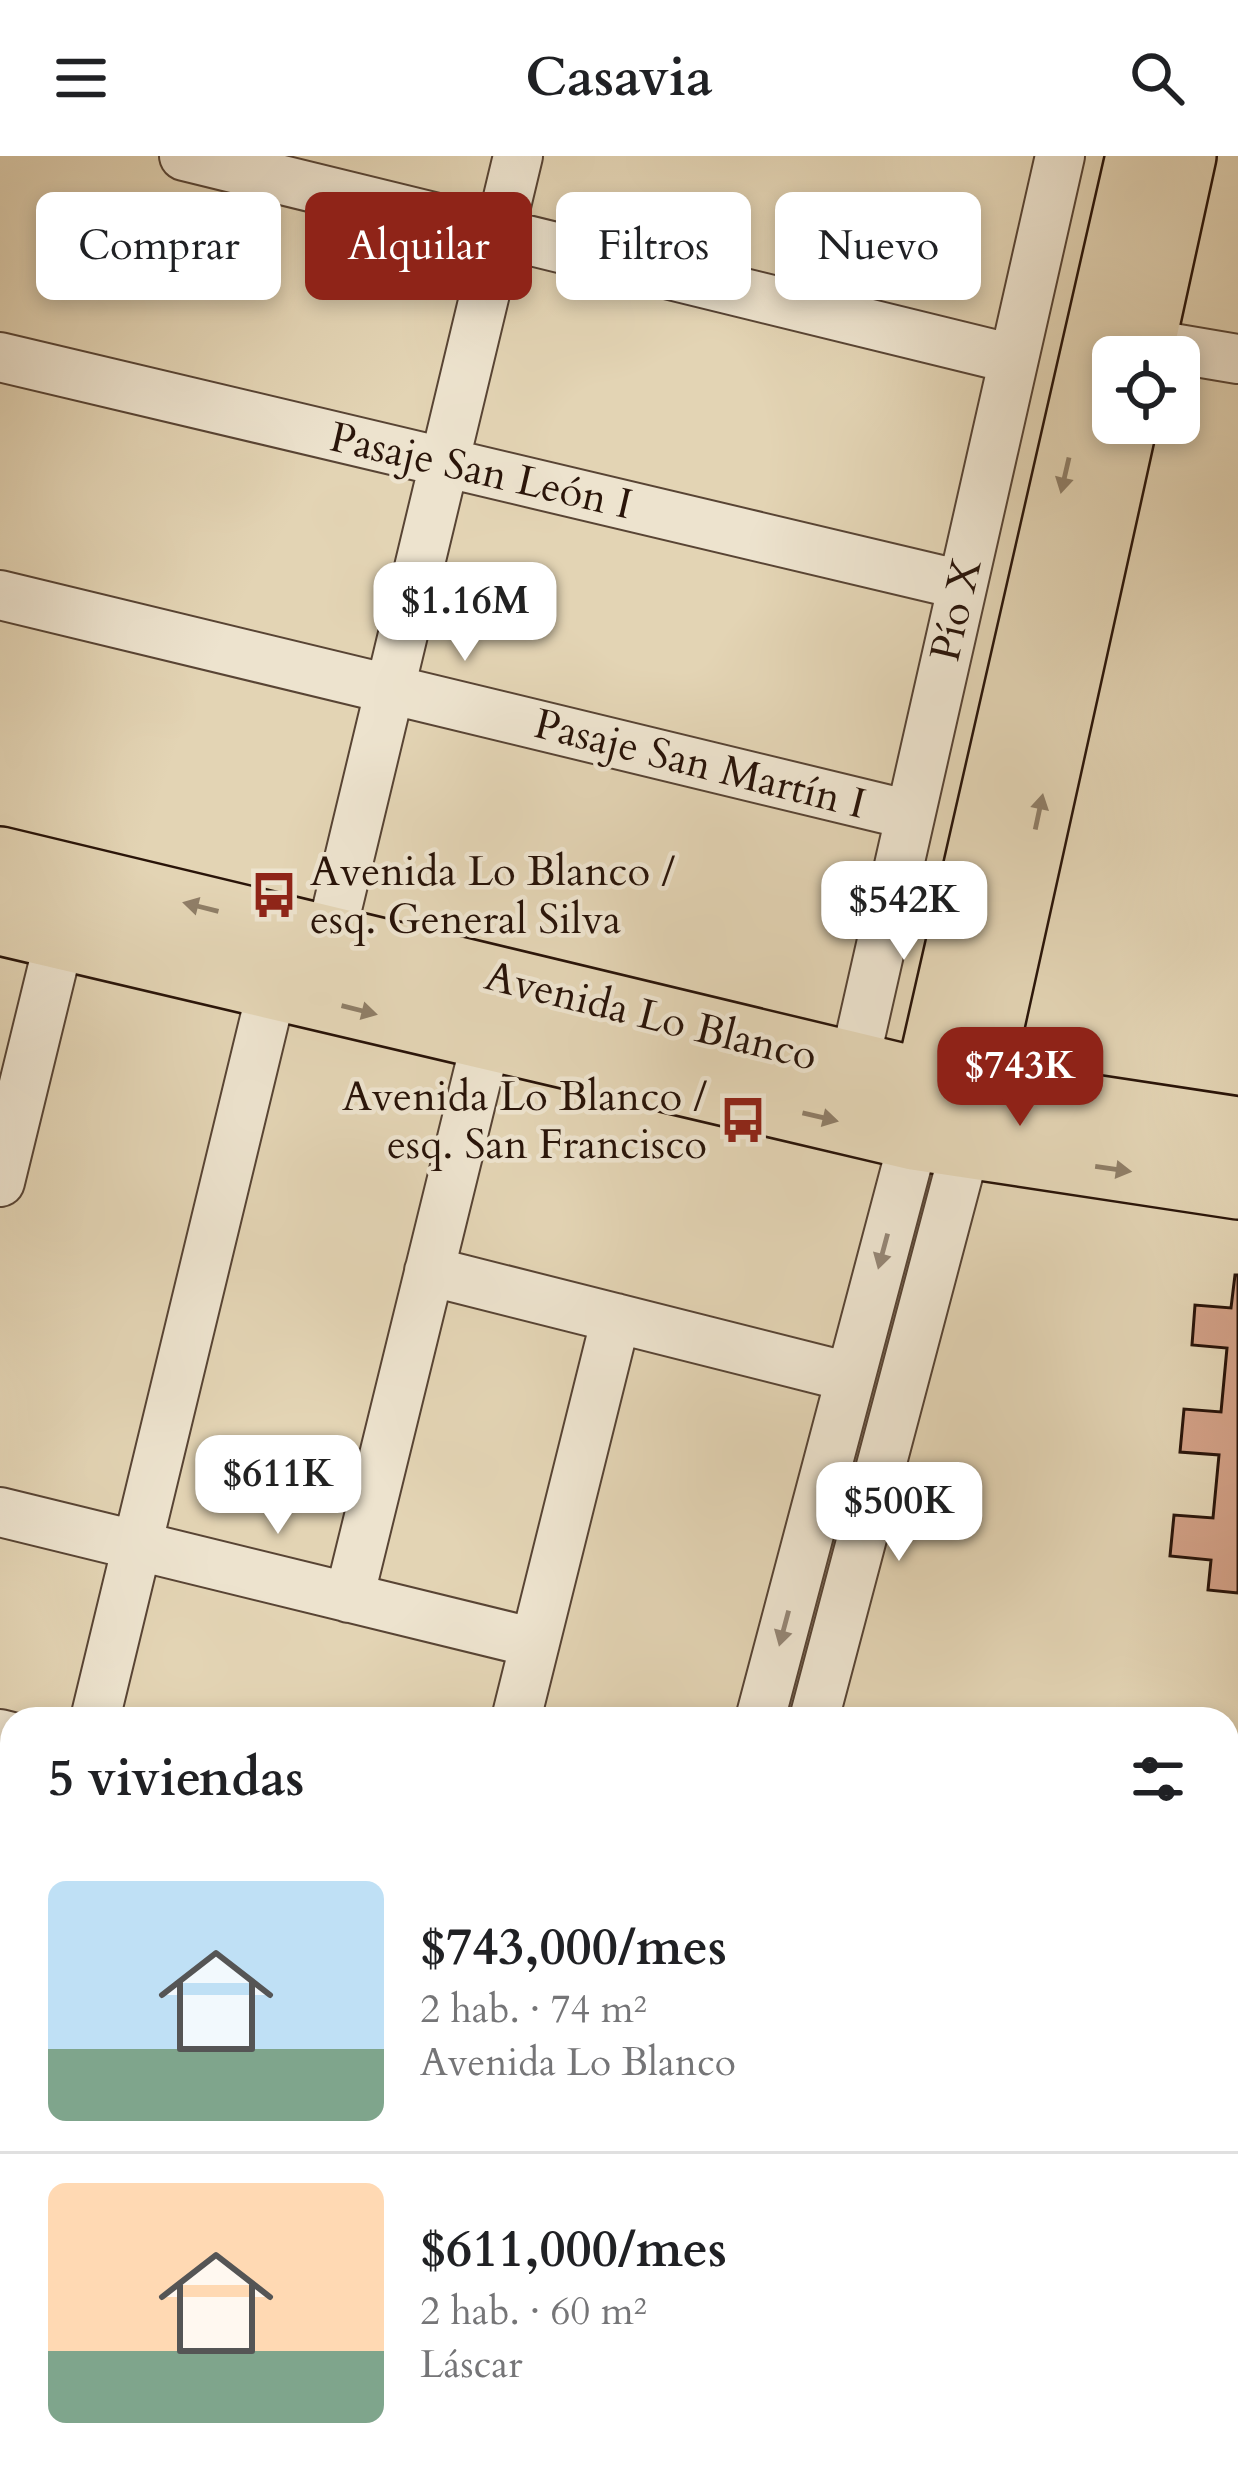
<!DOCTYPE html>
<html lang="es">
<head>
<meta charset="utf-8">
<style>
	:root { --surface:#fff; --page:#f6f6f6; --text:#202124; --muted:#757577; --line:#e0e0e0; --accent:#8f2418 }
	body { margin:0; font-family:Cardo,serif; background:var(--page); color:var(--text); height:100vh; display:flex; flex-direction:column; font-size:45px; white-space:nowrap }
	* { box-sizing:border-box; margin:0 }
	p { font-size:39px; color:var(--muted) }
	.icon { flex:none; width:66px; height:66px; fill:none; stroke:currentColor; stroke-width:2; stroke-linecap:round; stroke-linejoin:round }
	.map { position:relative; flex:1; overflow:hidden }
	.sheet { position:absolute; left:0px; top:1551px; width:1239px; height:771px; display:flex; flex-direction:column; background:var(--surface); border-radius:36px 36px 0 0; box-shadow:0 6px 18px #0003 }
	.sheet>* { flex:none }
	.banner { position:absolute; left:36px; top:36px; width:1167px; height:108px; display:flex; gap:24px }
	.tools { position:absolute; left:1092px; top:180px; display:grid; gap:24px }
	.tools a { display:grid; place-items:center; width:108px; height:108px; border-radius:18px; background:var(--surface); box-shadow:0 6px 18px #0003; font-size:60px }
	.price { position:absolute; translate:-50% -102px; padding:0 27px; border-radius:24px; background:#fff; color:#222; font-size:39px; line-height:78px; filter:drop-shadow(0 3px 6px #0008) }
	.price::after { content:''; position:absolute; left:50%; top:72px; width:36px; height:27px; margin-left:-18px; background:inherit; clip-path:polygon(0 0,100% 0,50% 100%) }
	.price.current { background:var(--accent); color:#fff }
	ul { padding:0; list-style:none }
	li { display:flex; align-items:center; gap:36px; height:300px; padding:0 48px }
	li+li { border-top:3px solid var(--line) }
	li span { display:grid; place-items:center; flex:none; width:336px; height:240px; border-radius:18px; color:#555 }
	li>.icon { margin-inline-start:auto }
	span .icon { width:144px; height:144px; fill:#fffc; stroke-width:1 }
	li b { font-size:51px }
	h2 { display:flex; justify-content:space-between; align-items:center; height:144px; padding:0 48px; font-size:51px }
	.chip { padding:0 42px; border-radius:18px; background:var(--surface); box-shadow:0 6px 18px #0003; font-size:42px; line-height:108px }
	.chip.current { background:var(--accent); color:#fff }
	header { display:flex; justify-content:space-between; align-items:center; height:156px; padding:0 48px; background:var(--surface); font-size:54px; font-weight:800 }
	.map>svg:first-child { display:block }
	.building { fill:#d2a086; stroke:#291409; stroke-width:3 }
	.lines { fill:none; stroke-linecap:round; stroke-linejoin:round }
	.minor-casing { stroke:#584434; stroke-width:52 }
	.major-casing { stroke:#291409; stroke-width:68 }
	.minor { stroke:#ede3ce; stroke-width:48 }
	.major { stroke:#e3d4b4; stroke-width:63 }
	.oneway { fill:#8f7e67 }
	.oneway2 { fill:#958675 }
	.labels { text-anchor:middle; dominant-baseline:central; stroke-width:9; stroke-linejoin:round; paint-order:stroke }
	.street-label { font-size:42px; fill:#291409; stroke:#ede3ce }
	.poi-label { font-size:42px; fill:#291409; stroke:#ede3ce; text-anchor:start }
</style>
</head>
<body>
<header><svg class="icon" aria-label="menu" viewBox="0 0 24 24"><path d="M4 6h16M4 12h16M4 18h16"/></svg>Casavia<svg class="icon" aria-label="search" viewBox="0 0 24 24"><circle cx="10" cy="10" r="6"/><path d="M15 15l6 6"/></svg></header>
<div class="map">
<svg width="1238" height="2321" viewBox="0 0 1238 2321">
	<rect width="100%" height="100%" fill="#e3d4b4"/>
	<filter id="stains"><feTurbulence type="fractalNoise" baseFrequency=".00167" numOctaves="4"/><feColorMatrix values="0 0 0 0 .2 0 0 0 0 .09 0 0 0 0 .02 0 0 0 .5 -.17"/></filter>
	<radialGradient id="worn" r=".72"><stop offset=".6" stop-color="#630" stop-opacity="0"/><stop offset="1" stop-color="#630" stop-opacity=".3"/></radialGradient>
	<!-- building -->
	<path class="building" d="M1235 1119H1238V1437L1208 1434 1211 1404 1170 1400 1174 1359 1213 1362 1219 1299 1180 1296 1184 1253 1221 1256 1227 1192 1192 1189 1195 1149 1231 1152Z"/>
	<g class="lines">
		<defs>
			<path id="minor" d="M184 0 1013 203
				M1113 182 1238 203
				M0 201 962 429
				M0 439 910 659
				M330 782 518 0
				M854 908 1060 0
				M0 1026 60 781
				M429 1115 849 1221
				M0 1356 535 1487
				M349 1442 486 885
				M95 1563 272 833
				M516 1563 616 1162
				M760 1563 914 982
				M814 1563 965 993
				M0 1578 12 1581
				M1227 2005 1238 1880
				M1227 2162 1238 2163
				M0 2295 12 2298
				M63 2310 109 2321
				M563 2321 566 2310
				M615 2321 617 2310
				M996 2321 997 2310"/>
			<path id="major" d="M1140 201 1184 0
				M0 703 928 926 1238 973
				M0 767 914 982 1238 1031
				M917 969 1138 0
				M969 973 1125 267"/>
		</defs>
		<!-- minor casing -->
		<use href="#minor" class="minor-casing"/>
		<!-- major casing -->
		<use href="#major" class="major-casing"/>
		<!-- minor -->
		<use href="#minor" class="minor"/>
		<!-- major -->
		<use href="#major" class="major"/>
	</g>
	<!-- one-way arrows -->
	<defs><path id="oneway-solid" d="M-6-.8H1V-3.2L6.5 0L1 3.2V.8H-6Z" transform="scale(3)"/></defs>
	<g class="oneway">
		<use href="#oneway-solid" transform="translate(1065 319) rotate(103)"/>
		<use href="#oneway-solid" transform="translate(1039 656) rotate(-78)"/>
		<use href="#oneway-solid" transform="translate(201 751) rotate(-166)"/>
		<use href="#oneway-solid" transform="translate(359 854) rotate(14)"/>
		<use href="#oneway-solid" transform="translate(820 961) rotate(13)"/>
		<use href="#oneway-solid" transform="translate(1113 1013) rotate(8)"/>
	</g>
	<g class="oneway2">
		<use href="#oneway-solid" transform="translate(883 1095) rotate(105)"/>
		<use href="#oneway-solid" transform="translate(784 1472) rotate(105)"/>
	</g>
	<!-- icons -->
	<defs>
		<symbol id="bus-bare" viewBox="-9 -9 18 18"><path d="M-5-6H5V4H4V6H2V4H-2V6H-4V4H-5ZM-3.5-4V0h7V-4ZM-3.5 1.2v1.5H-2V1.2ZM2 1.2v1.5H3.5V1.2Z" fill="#8f2418" stroke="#ede3ce" stroke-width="2.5" paint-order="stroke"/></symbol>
	</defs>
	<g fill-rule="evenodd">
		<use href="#bus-bare" x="241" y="706" width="66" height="66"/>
		<use href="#bus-bare" x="710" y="931" width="66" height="66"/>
	</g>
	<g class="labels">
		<!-- street labels -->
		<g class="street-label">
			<text transform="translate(481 315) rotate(13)">Pasaje San León I</text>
			<text transform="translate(956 454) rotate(-77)">Pío X</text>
			<text transform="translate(700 608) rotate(14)">Pasaje San Martín I</text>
			<text transform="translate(651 860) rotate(14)">Avenida Lo Blanco</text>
		</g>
		<!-- poi labels -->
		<g class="poi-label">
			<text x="310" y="715">Avenida Lo Blanco /<tspan x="310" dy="48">esq. General Silva</tspan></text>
			<text x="707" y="940" text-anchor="end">Avenida Lo Blanco /<tspan x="707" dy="48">esq. San Francisco</tspan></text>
		</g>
	</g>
	<rect width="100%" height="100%" filter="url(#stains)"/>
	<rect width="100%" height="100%" fill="url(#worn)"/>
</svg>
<div class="tools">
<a><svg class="icon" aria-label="locate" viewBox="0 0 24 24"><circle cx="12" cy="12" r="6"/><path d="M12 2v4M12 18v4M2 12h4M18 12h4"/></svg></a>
</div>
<b class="price" style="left:465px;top:508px">$1.16M</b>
<b class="price" style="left:904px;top:807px">$542K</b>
<b class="price current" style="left:1020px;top:973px">$743K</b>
<b class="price" style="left:278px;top:1381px">$611K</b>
<b class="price" style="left:899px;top:1408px">$500K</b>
<div class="banner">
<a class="chip">Comprar</a>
<a class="chip current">Alquilar</a>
<a class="chip">Filtros</a>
<a class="chip">Nuevo</a>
</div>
<section class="sheet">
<h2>5 viviendas<svg class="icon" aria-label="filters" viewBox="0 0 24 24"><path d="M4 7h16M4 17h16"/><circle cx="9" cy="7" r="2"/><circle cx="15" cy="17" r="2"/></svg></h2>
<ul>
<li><span style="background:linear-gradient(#bfe0f5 70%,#7fa58c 0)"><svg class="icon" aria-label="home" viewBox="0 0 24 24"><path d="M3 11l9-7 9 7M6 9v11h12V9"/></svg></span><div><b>$743,000/mes</b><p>2 hab. · 74 m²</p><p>Avenida Lo Blanco</p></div></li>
<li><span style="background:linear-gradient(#ffd9b3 70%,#7fa58c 0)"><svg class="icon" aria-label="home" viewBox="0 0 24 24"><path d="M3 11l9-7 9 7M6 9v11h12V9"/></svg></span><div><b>$611,000/mes</b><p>2 hab. · 60 m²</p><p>Láscar</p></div></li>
</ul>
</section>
</div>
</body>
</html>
